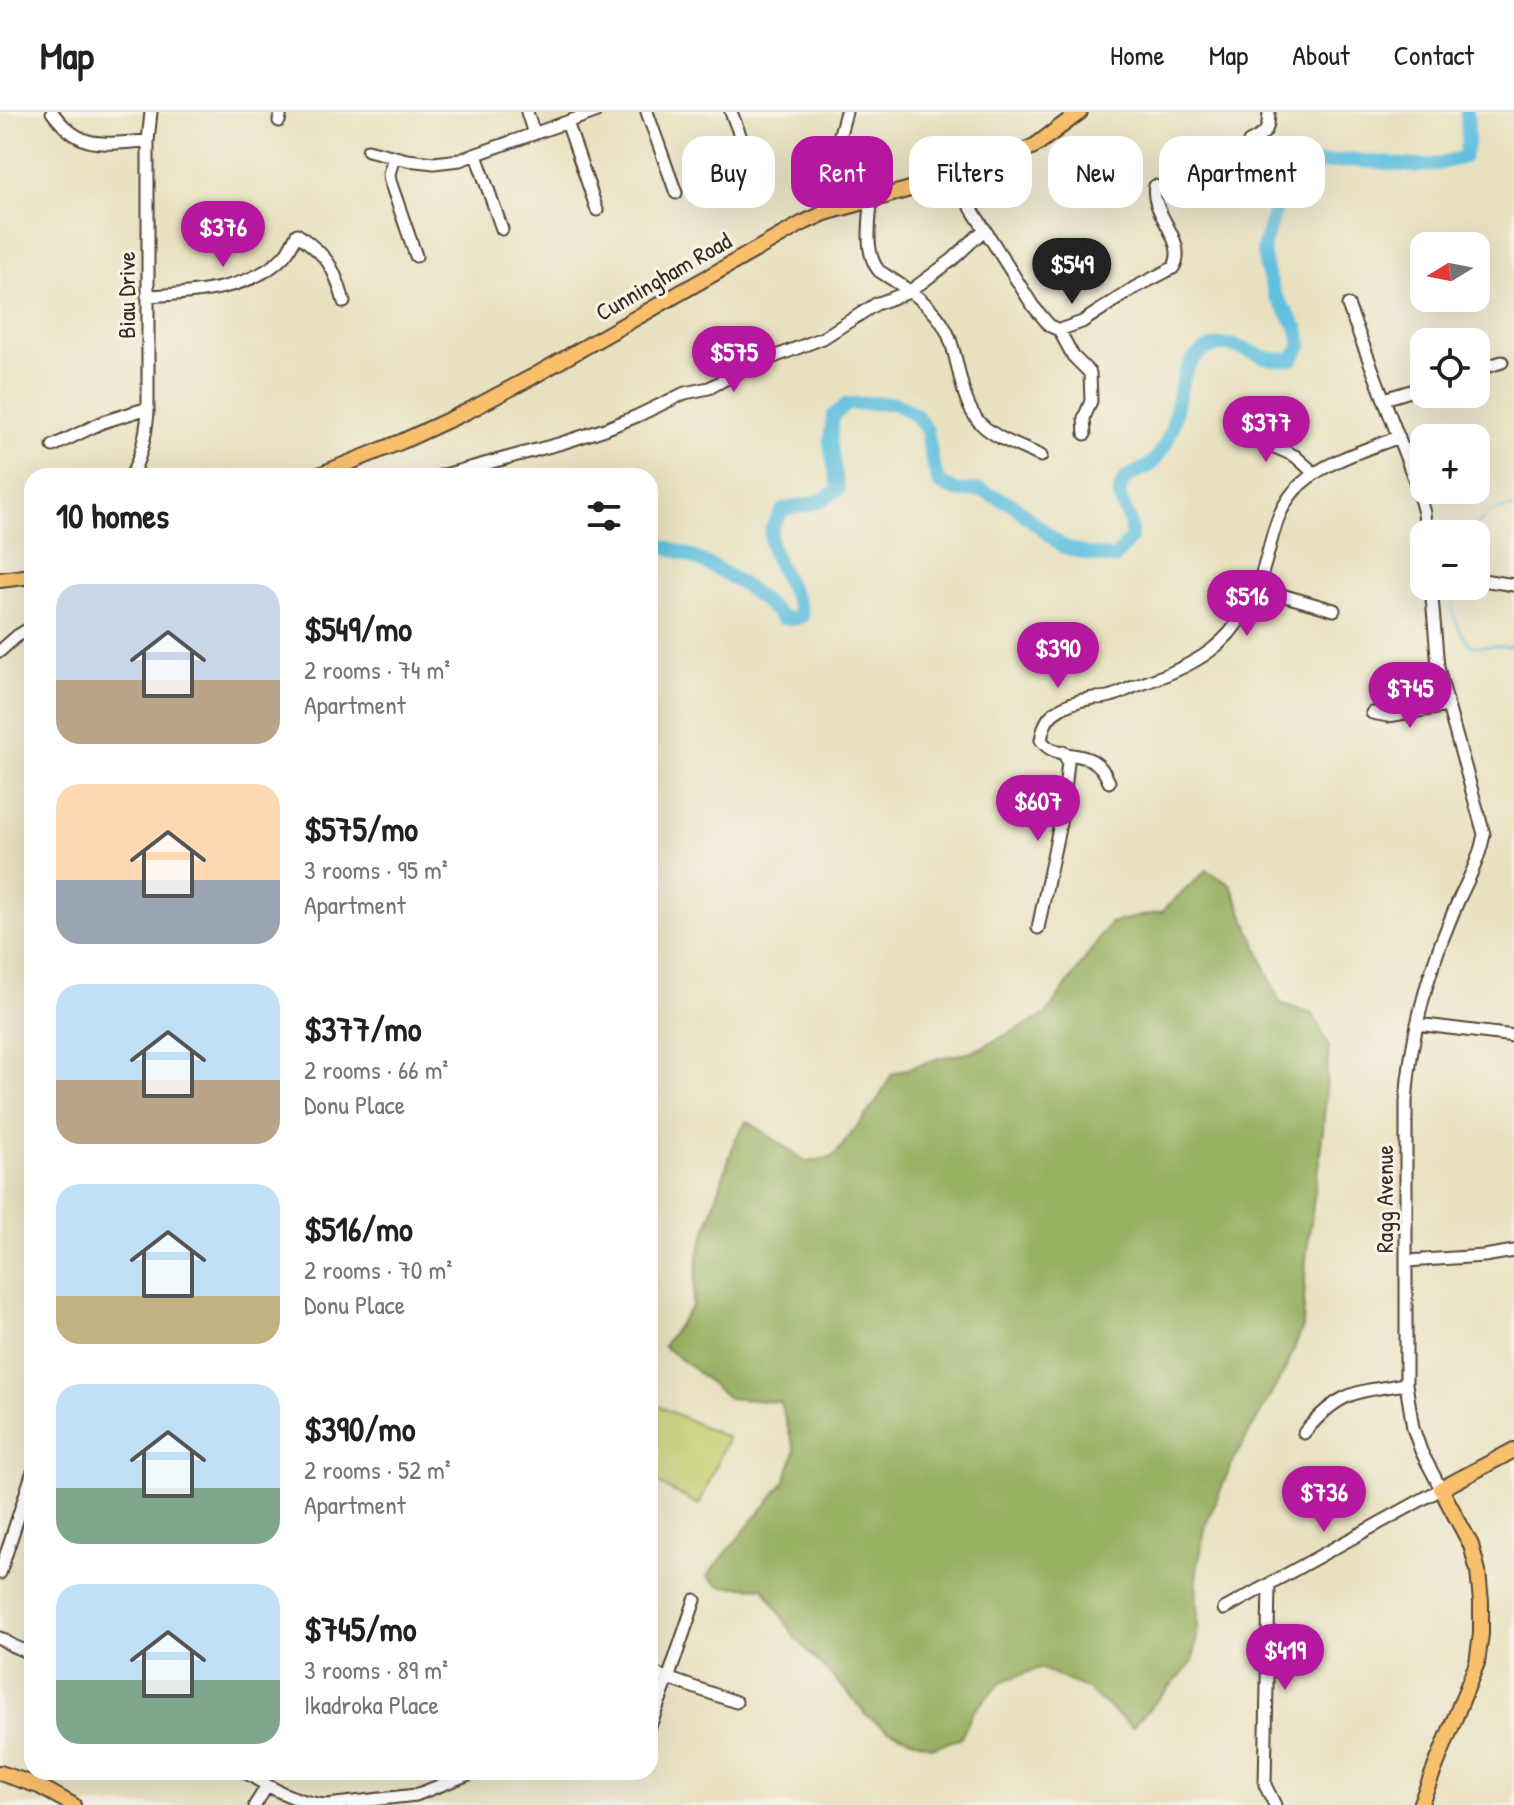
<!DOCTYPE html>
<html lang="en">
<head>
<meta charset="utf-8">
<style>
	:root { --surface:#fff; --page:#f2f2f2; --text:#202124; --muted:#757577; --line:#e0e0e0; --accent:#b5179e }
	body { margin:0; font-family:"Patrick Hand",sans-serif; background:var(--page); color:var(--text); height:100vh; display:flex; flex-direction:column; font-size:30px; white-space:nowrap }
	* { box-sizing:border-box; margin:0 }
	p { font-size:26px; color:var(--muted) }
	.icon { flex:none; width:44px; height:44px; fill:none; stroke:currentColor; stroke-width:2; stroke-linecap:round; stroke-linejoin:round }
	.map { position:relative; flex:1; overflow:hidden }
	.drawer { position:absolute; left:24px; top:356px; width:634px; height:1312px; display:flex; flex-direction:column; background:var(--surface); border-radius:24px; box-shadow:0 8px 32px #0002 }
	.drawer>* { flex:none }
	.top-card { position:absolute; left:682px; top:24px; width:712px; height:72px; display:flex; gap:16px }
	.needle { width:52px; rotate:260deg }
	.fabs { position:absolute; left:1410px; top:120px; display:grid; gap:16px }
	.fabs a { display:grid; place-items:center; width:80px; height:80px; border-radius:16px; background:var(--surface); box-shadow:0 8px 32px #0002; font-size:40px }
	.price { position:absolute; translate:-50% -68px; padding:0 18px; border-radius:28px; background:var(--accent); color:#fff; font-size:26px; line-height:52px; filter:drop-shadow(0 2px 4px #0008) }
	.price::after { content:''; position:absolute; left:50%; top:48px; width:24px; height:18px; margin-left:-12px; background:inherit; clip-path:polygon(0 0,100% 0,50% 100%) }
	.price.on { background:#222; color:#fff }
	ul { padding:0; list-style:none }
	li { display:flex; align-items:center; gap:24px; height:200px; padding:0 32px }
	li span { display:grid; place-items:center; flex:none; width:224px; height:160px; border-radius:24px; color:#555 }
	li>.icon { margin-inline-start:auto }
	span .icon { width:96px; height:96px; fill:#fffc; stroke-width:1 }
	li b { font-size:34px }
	h2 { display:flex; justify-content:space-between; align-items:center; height:96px; padding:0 32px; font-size:34px }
	.pill { padding:0 28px; border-radius:24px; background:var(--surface); box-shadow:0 8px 32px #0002; font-size:28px; line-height:72px }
	.pill.on { background:var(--accent); color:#fff }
	header { display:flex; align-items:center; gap:48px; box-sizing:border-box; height:112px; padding:0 40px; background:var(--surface); border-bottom:2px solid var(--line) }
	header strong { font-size:38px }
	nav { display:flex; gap:44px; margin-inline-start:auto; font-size:28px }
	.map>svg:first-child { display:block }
	.green { fill:#c1cd6f; stroke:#7e7c46; stroke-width:2 }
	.forest { fill:#98b062; stroke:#6a6d40; stroke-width:2 }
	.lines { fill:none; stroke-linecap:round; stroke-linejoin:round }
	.stream { stroke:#60c0de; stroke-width:2 }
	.river { stroke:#60c0de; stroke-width:14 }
	.minor-casing { stroke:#554536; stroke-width:15 }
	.major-casing { stroke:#554536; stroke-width:18 }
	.minor { stroke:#fff; stroke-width:11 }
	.major { stroke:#f8bf6c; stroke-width:14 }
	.labels { text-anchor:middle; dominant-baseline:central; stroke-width:6; stroke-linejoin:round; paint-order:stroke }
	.street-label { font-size:24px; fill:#3b2a1e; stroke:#f7f3e8 }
</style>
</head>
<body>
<header>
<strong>Map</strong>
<nav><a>Home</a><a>Map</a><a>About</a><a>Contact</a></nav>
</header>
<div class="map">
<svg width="1514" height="1693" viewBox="0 0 1514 1693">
	<rect width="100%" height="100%" fill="#f7f3e8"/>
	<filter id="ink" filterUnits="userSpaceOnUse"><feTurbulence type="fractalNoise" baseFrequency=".0125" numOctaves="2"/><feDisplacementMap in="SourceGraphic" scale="16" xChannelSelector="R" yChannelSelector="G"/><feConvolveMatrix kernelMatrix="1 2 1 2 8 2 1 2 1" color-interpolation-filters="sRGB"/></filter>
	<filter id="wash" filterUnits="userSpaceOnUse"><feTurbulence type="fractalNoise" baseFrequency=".006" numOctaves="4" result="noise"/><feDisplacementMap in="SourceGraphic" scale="32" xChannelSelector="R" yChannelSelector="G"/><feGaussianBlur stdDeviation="1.8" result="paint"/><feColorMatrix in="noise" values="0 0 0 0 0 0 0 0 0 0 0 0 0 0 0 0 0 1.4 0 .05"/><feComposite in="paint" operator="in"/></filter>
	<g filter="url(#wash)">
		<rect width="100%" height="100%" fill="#e8e1c0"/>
		<!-- green -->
		<path class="green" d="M650 1290 728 1326 699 1393 650 1367Z"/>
		<!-- forest -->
		<path class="forest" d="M1207 758 1231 773 1280 891 1313 902 1329 935 1323 1018 1306 1146 1303 1215 1287 1254 1231 1353 1206 1412 1196 1465 1198 1515 1193 1550 1132 1615 1087 1577 1040 1556 1002 1569 973 1600 960 1627 932 1635 886 1617 866 1603 850 1583 796 1527 764 1476 720 1474 707 1464 784 1371 795 1339 780 1290 728 1286 695 1258 663 1234 692 1194 699 1140 735 1028 747 1009 807 1050 833 1045 877 989 892 962 940 946 972 940 1046 903 1110 811 1161 800Z"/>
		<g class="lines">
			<!-- stream -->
			<path class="stream" d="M1466 422 1493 399 1514 395
				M1451 474C1452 500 1454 515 1472 534H1514"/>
			<!-- river -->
			<path class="river" d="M650 430C700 444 746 469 782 506L794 507 802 504C797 478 766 444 771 419 772 412 780 403 784 397 804 394 821 391 838 378L830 329 833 304 847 292 894 291 916 303 927 319 932 348 939 371 957 379 980 378 1012 392 1062 434 1087 442 1115 446 1131 426C1131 420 1131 413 1129 407 1124 395 1116 386 1122 372 1126 363 1138 360 1147 355 1157 348 1167 331 1171 319 1180 292 1177 251 1207 237 1234 225 1249 243 1273 247 1279 248 1286 247 1292 247L1301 234 1298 217 1275 183 1266 156 1263 136 1279 85 1313 52 1353 48 1414 54 1433 53 1464 45 1468 29 1467 0"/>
		</g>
	</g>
	<g filter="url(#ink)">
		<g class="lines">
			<defs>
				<path id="minor" d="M52 0C81 40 103 31 148 29
					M527 0 534 22
					M647 0 676 81
					M731 0 743 31
					M279 9 281 0
					M567 10 597 98
					M1249 30C1267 21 1268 20 1269 0
					M368 38 407 48 434 51 460 48 595 0
					M476 43 502 117
					M394 45 389 62 390 69 416 144
					M957 63 968 91 1033 194 1050 214 1059 218 1082 210 1134 176 1173 156C1190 130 1149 101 1155 74
					M871 89C870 111 864 141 879 159 904 175 934 192 947 220 960 247 959 290 981 312 996 327 1022 335 1041 344
					M825 101 824 81 846 0
					M147 184C190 182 253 178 284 144 290 138 293 129 297 122 327 144 334 153 344 190
					M1348 193 1415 369 1424 401 1426 422
					M1059 218 1073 244 1090 261 1091 289 1084 306 1085 322
					M1476 258 1502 250
					M1384 287 1424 275
					M1263 312 1270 333 1295 344 1314 361
					M53 334 103 310 148 296
					M131 364C142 343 146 323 148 300V29L151 0
					M440 364 562 331 605 317 637 304 685 281 709 276 748 255 823 226 876 192 909 180 952 148 985 117
					M1476 467 1514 473
					M1257 476 1334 498
					M0 539 17 524 32 515
					M1372 601 1388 604 1448 594
					M1109 670C1093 629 1059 654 1041 628 1043 618 1045 608 1054 601 1064 593 1080 588 1093 586 1099 586 1105 586 1111 584 1119 582 1126 578 1133 575 1159 566 1187 556 1210 539 1239 518 1257 482 1266 448 1274 419 1278 393 1301 372 1326 349 1368 337 1399 325
					M1038 816 1063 697 1068 650 1063 640
					M1417 912 1514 924
					M1407 1149 1484 1144 1514 1139
					M1304 1321C1339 1279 1355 1280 1406 1272
					M0 1461 32 1362
					M1269 1472 1265 1673 1275 1693
					M1224 1497 1441 1377 1421 1339 1413 1316 1406 1272V989C1410 936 1422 881 1441 831 1447 816 1453 800 1460 785 1470 764 1480 745 1484 722L1448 594 1438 555 1431 474
					M0 1526 13 1534 32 1542
					M650 1560 736 1590
					M650 1614 668 1567 695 1488
					M245 1660C269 1676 296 1690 325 1693
					M255 1693 267 1674
					M327 1693 416 1683 474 1660"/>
				<path id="major" d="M316 364 403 329 468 299 532 265 803 111 825 101 995 53 1036 33 1080 0
					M0 468 32 464
					M0 1661 39 1674 73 1693
					M1420 1693 1477 1551 1481 1522V1490L1478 1459 1471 1433 1441 1377 1514 1338"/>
			</defs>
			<!-- minor casing -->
			<use href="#minor" class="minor-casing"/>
			<!-- major casing -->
			<use href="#major" class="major-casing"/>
			<!-- minor -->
			<use href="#minor" class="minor"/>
			<!-- major -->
			<use href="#major" class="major"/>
		</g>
	</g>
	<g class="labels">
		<!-- street labels -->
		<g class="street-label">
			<text transform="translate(663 164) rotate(-30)">Cunningham Road</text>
			<text transform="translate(126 183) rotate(-90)">Biau Drive</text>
			<text transform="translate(1384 1087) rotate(-90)">Ragg Avenue</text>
		</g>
	</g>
</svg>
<div class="fabs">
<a><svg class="needle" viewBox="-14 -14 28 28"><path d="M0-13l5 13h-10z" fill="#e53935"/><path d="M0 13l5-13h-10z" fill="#757577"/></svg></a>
<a><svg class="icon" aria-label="locate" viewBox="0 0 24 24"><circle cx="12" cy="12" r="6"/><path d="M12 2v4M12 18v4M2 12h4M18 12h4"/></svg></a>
<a>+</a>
<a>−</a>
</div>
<b class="price" style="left:223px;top:157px">$376</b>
<b class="price on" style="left:1072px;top:194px">$549</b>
<b class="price" style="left:734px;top:282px">$575</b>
<b class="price" style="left:1266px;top:352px">$377</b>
<b class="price" style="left:1247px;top:526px">$516</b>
<b class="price" style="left:1058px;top:578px">$390</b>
<b class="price" style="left:1410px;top:618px">$745</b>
<b class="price" style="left:1038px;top:731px">$607</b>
<b class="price" style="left:1324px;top:1422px">$736</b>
<b class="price" style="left:1285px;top:1580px">$419</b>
<div class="top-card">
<a class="pill">Buy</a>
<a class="pill on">Rent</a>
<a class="pill">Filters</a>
<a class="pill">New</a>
<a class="pill">Apartment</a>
</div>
<section class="drawer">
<h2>10 homes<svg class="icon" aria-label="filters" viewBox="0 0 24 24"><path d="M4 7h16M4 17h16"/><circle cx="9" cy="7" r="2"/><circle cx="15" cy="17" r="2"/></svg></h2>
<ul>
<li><span style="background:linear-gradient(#c9d6e8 60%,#b9a48a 0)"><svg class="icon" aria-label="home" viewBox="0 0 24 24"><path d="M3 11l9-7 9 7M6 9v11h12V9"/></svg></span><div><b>$549/mo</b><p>2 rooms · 74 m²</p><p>Apartment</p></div></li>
<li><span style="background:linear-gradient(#ffd9b3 60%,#9aa5b1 0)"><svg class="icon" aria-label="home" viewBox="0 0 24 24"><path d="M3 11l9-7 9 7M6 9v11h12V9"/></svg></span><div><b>$575/mo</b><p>3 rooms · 95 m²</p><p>Apartment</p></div></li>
<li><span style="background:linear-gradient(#bfe0f5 60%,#b9a48a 0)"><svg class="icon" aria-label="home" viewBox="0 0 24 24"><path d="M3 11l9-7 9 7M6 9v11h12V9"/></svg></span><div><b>$377/mo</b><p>2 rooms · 66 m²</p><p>Donu Place</p></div></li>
<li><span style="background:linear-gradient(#bfe0f5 70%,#c2b280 0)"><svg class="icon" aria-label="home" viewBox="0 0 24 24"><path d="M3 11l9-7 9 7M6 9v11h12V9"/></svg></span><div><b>$516/mo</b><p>2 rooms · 70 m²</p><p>Donu Place</p></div></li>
<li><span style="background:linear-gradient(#bfe0f5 65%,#7fa58c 0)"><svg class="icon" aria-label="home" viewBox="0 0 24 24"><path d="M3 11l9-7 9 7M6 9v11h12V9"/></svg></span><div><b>$390/mo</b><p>2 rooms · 52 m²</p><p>Apartment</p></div></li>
<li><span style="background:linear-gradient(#bfe0f5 60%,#7fa58c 0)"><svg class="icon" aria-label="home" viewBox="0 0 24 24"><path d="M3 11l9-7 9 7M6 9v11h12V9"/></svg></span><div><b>$745/mo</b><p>3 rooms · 89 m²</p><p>Ikadroka Place</p></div></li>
</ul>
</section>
</div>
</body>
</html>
